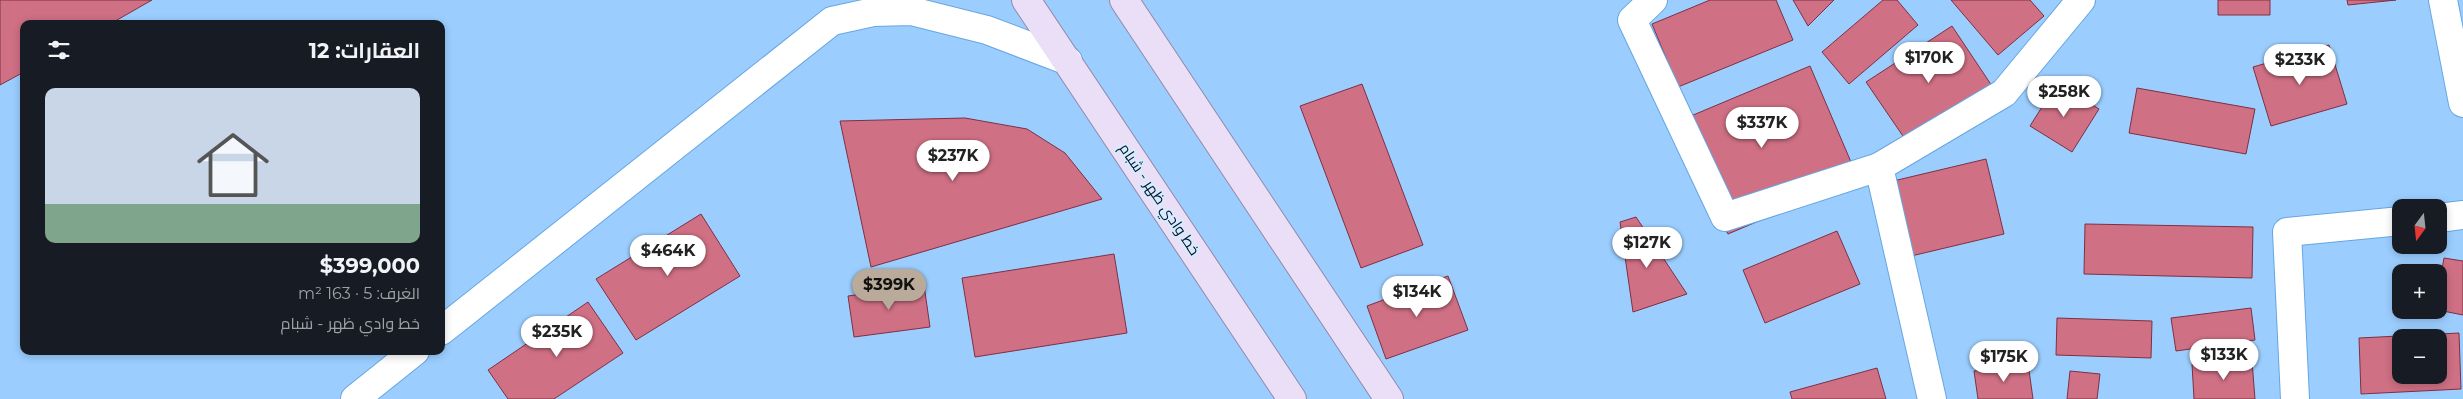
<!DOCTYPE html>
<html lang="ar">
<head>
<meta charset="utf-8">
<style>
	:root { --surface:#171b24; --page:#242831; --text:#f1f3f6; --muted:#9ea1a6; --line:#363941; --accent:#b9aa9a }
	body { margin:0; font-family:Montserrat,Cairo,sans-serif; background:var(--page); color:var(--text); direction:rtl; height:100vh; display:flex; flex-direction:column; font-size:19px; white-space:nowrap }
	* { box-sizing:border-box; margin:0 }
	p { font-size:16px; color:var(--muted) }
	.icon { flex:none; width:28px; height:28px; fill:none; stroke:currentColor; stroke-width:2; stroke-linecap:round; stroke-linejoin:round }
	.map { position:relative; flex:1; overflow:hidden; direction:ltr }
	.panel { position:absolute; left:20px; top:20px; width:425px; height:335px; display:flex; flex-direction:column; background:var(--surface); border-radius:10px; box-shadow:0 2px 8px #0003; direction:rtl }
	.panel>* { flex:none }
	.needle { width:32px; rotate:195deg }
	.fabs { position:absolute; left:2392px; top:199px; display:grid; gap:10px }
	.fabs a { display:grid; place-items:center; width:55px; height:55px; border-radius:10px; background:var(--surface); box-shadow:0 2px 8px #0003; font-size:25px }
	.price { position:absolute; translate:-50% -42px; padding:0 11px; border-radius:18px; background:#fff; color:#222; font-size:16px; line-height:32px; filter:drop-shadow(0 1px 2px #0008) }
	.price::after { content:''; position:absolute; left:50%; top:30px; width:15px; height:11px; margin-left:-8px; background:inherit; clip-path:polygon(0 0,100% 0,50% 100%) }
	.price.current { background:var(--accent); color:#111 }
	ul { padding:0; list-style:none }
	li { display:grid; align-content:center; gap:10px; height:265px; padding:0 25px }
	li+li { border-top:1px solid var(--line) }
	li span { display:grid; place-items:center; height:155px; border-radius:10px; color:#555 }
	li>.icon { margin-inline-start:auto }
	span .icon { width:90px; height:90px; fill:#fffc; stroke-width:1 }
	li b { font-size:21px }
	h2 { display:flex; justify-content:space-between; align-items:center; height:60px; padding:0 25px; font-size:21px }
	.map>svg:first-child { display:block }
	.building { fill:#cf7084; stroke:#7e3043; fill-rule:evenodd }
	.lines { fill:none; stroke-linecap:round; stroke-linejoin:round }
	.minor-casing { stroke:#66a6e1; stroke-width:30 }
	.major-casing { stroke:#908aac; stroke-width:30 }
	.minor { stroke:#fff; stroke-width:28 }
	.major { stroke:#ebdef7; stroke-width:28 }
	.labels { text-anchor:middle; dominant-baseline:central; stroke-width:4; stroke-linejoin:round; paint-order:stroke }
	.street-label { font-size:15px; fill:#00162c; stroke:#d8ebfe }
</style>
</head>
<body>
<div class="map">
<svg width="2463" height="399" viewBox="0 0 2463 399">
	<rect width="100%" height="100%" fill="#9bceff"/>
	<!-- building -->
	<path class="building" d="M0 0H152L110 24H24V72L0 85Z
		M1710 0H1776L1793 40 1678 87 1652 24Z
		M1793 0H1834L1808 26Z
		M1883 0H1897L1918 25 1849 84 1822 52Z
		M1951 0H2030L2044 16 1998 55Z
		M2218 0H2270V15H2218Z
		M2347 0H2396L2348 5Z
		M1952 26 1992 86 1907 142 1866 82Z
		M2329 45 2347 104 2271 126 2253 67Z
		M1810 66 1851 162 1780 212 1728 234 1667 126Z
		M2057 83 2099 109 2072 152 2030 126Z
		M1362 84 1423 245 1361 268 1300 106Z
		M2137 88 2255 109 2246 154 2129 133Z
		M965 118 1027 129 1065 153 1102 199 871 267 840 121Z
		M1986 159 2004 234 1907 257 1889 182Z
		M701 214 740 276 636 340 596 279Z
		M1636 217 1687 294 1633 312 1620 222Z
		M2085 224 2253 227 2252 278 2084 274Z
		M1837 231 1860 284 1765 323 1743 270Z
		M1114 254 1127 333 975 357 962 278Z
		M2444 258 2463 261V315L2438 310 2439 285Z
		M1448 276 1468 330 1386 359 1367 306Z
		M924 285 930 327 854 337 848 296Z
		M588 302 623 353 554 399H508L488 370Z
		M2251 308 2255 340 2176 351 2171 318Z
		M2057 318 2152 321 2151 358 2056 355Z
		M2459 333 2461 389 2361 394 2359 338ZM2401 338H2439V375H2401Z
		M2252 361 2255 399H2194L2192 364Z
		M2028 363 2033 399H1978L1974 371Z
		M1877 368 1886 399H1792L1790 392Z
		M2070 371 2100 374 2097 399H2067Z"/>
	<g class="lines">
		<defs>
			<path id="minor" d="M1653 0 1632 20 1725 217 1879 167 2004 93 2081 0
				M2443 0 2463 103
				M1879 167 1932 399
				M2439 218 2463 215
				M441 331 832 21 873 12 911 11 987 30 1068 61
				M355 399 415 351
				M2295 399 2287 232 2401 221"/>
			<path id="major" d="M1026 0 1292 399
				M1124 0 1389 399"/>
		</defs>
		<!-- minor casing -->
		<use href="#minor" class="minor-casing"/>
		<!-- major casing -->
		<use href="#major" class="major-casing"/>
		<!-- minor -->
		<use href="#minor" class="minor"/>
		<!-- major -->
		<use href="#major" class="major"/>
	</g>
	<g class="labels">
		<!-- street labels -->
		<g class="street-label">
			<text transform="translate(1160 199) rotate(56)">خط وادي ظهر - شبام</text>
		</g>
	</g>
</svg>
<div class="fabs">
<a><svg class="needle" viewBox="-14 -14 28 28"><path d="M0-13l5 13h-10z" fill="#e53935"/><path d="M0 13l5-13h-10z" fill="#9ea1a6"/></svg></a>
<a>+</a>
<a>−</a>
</div>
<b class="price" style="left:1929px;top:84px">$170K</b>
<b class="price" style="left:2300px;top:86px">$233K</b>
<b class="price" style="left:2064px;top:118px">$258K</b>
<b class="price" style="left:1762px;top:149px">$337K</b>
<b class="price" style="left:953px;top:182px">$237K</b>
<b class="price" style="left:1647px;top:269px">$127K</b>
<b class="price" style="left:668px;top:277px">$464K</b>
<b class="price current" style="left:889px;top:311px">$399K</b>
<b class="price" style="left:1417px;top:318px">$134K</b>
<b class="price" style="left:557px;top:358px">$235K</b>
<b class="price" style="left:2224px;top:381px">$133K</b>
<b class="price" style="left:2004px;top:383px">$175K</b>
<section class="panel">
<h2>العقارات: 12<svg class="icon" aria-label="filters" viewBox="0 0 24 24"><path d="M4 7h16M4 17h16"/><circle cx="9" cy="7" r="2"/><circle cx="15" cy="17" r="2"/></svg></h2>
<ul>
<li><span style="background:linear-gradient(#c9d6e8 75%,#7fa58c 0)"><svg class="icon" aria-label="home" viewBox="0 0 24 24"><path d="M3 11l9-7 9 7M6 9v11h12V9"/></svg></span><div><b>$399,000</b><p>الغرف: 5 · 163 m²</p><p>خط وادي ظهر - شبام</p></div></li>
</ul>
</section>
</div>
</body>
</html>
